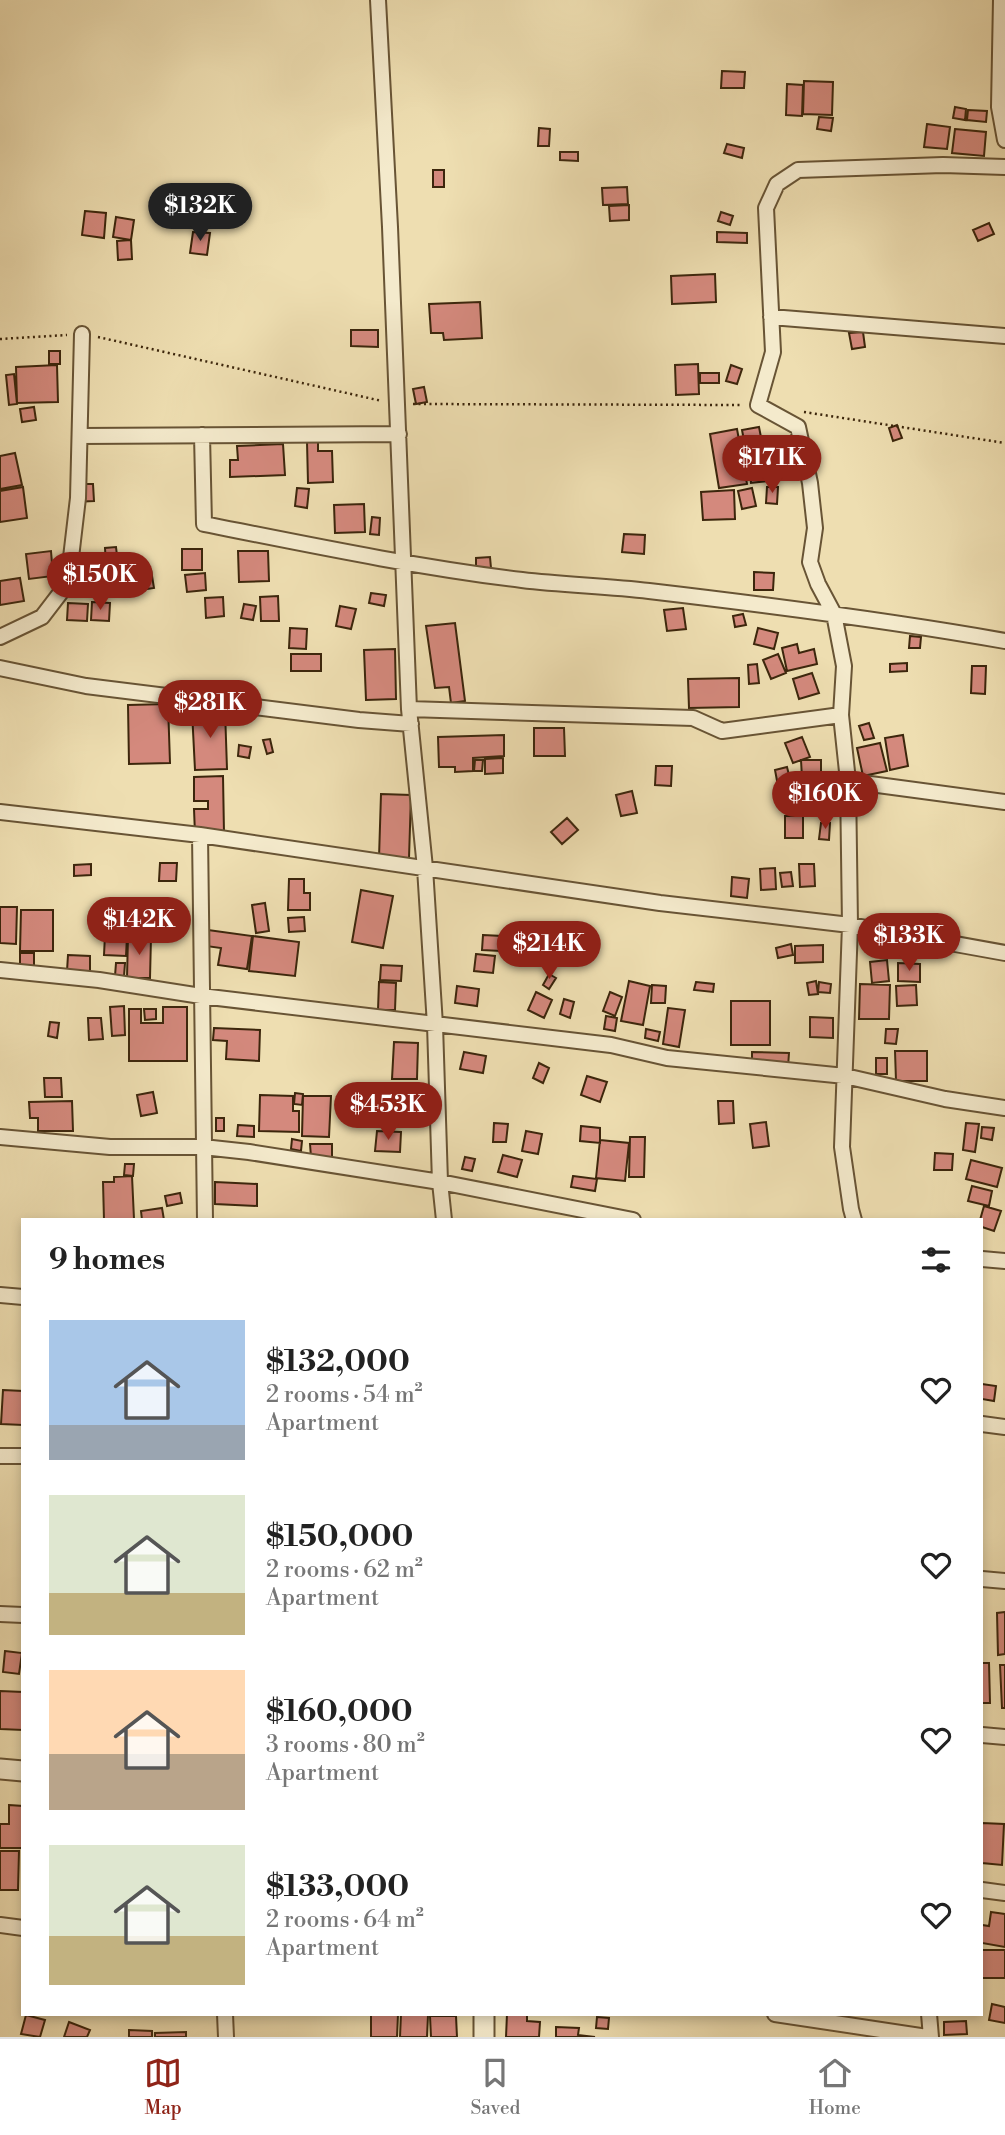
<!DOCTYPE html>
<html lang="en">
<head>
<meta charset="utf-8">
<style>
	:root { --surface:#fff; --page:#f2f2f2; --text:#222; --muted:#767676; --line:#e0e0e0; --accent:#8f2418 }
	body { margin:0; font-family:"Libre Bodoni",serif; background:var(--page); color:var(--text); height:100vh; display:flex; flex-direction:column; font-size:26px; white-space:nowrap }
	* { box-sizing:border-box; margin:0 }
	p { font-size:23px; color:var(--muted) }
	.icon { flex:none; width:38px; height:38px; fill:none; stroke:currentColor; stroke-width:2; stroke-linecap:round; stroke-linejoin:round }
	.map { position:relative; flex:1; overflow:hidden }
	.drawer { position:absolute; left:21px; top:1218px; width:962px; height:798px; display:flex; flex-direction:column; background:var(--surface); border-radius:0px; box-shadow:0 4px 10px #0003 }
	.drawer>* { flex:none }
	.price { position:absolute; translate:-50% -60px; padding:0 16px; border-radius:24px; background:var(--accent); color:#fff; font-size:23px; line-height:46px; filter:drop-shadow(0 2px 4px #0008) }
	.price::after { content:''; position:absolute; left:50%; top:42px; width:21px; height:16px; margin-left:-10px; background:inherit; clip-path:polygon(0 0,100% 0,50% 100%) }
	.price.current { background:#222; color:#fff }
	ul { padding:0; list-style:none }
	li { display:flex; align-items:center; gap:21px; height:175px; padding:0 28px }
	li span { display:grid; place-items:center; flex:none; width:196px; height:140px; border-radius:0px; color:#555 }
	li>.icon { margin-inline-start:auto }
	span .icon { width:84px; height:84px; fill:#fffc; stroke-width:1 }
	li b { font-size:30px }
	h2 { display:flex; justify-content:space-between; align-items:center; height:84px; padding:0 28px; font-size:30px }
	.menu { display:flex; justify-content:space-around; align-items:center; height:98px; border-top:2px solid var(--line); background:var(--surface); font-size:19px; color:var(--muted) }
	.menu a { display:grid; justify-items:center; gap:4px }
	.menu .current { color:var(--accent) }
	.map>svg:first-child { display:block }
	.building { fill:#d4897d; stroke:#3c260c; stroke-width:2 }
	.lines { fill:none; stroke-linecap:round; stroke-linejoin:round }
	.minor-casing { stroke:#685435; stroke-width:18 }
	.tertiary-casing { stroke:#685435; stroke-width:23 }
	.path { stroke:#3c260c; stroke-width:2.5; stroke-dasharray:2 3.5; stroke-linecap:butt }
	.minor { stroke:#f4eacc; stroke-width:14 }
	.tertiary { stroke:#f4eacc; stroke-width:19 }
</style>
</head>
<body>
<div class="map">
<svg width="1005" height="2037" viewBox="0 0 1005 2037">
	<rect width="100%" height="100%" fill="#eedeb1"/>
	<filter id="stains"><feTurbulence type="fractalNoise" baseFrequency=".00286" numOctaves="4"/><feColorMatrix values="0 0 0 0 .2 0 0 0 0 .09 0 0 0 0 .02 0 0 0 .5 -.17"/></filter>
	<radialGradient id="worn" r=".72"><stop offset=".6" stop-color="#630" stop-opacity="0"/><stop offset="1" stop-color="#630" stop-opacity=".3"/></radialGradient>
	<!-- building -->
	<path class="building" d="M722 71 745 72 744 88H721Z
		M804 81 833 82 832 115 803 114Z
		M787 84 803 85 802 116 786 115Z
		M955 107 966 109 965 120 953 118Z
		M968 110 987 111 986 122 967 120Z
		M819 117 833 118 831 131 817 129Z
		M927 124 950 127 947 149 924 147Z
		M539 128 550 129 549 146H538Z
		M955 129 986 132 984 156 952 153Z
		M727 144 744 148 742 158 724 153Z
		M560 152H578V161L560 160Z
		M433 170H444V187H433Z
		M627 187 628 204 603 205 602 188Z
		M629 205V220L610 221 609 206Z
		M85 211 106 213 104 238 82 235Z
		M721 212 733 216 730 225 718 221Z
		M116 217 134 220 131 240 113 237Z
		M989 223 994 234 978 241 973 230Z
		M193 232 210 233 207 255 190 253Z
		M717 232 747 233V243L717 242Z
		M131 240 132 259 118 260 117 241Z
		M715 274 716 302 672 304 671 276Z
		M480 302 482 338 444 340 443 333H431L429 304Z
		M351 330H378V347L351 346Z
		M863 332 865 347 852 349 849 333Z
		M49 351H60V364H49Z
		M698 364 699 394 676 395 675 365Z
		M57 365 58 402 17 403 16 367Z
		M731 365 742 369 737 384 726 381Z
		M700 373H719V383H700Z
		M14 374 17 404 9 405 6 375Z
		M424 387 427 402 416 404 413 389Z
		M34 407 36 420 22 422 20 409Z
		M897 425 902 438 893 441 889 428Z
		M759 427 765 458 748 461 742 430Z
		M737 429 747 484 719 488 710 434Z
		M318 441V451H332L333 482 308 483 307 442Z
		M283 444 285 475 230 477V460H238L237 446Z
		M15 453 22 485 0 489V456Z
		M766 460 767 481 751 483 749 462Z
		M72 484H93L94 501 73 502Z
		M23 487 27 518 0 522V491Z
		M767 487H778L777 504 766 503Z
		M297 488 309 489 307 508 295 506Z
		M752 488 756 506 742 509 738 491Z
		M734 490 735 519 703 520 701 492Z
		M364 504 365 532 335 533 334 505Z
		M372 517 380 518 379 535 370 534Z
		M624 534 645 535 644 554 622 552Z
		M116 547 118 564 106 565 105 548Z
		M182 549H202V570H182Z
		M51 551 53 576 29 579 26 554Z
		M238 551H268L269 581 239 582Z
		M490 557 491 568 476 569V558Z
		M151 570 154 588 133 591 130 573Z
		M754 572 774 573 773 590H754Z
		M128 573 131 591 111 594 108 576Z
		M205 573 206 590 187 592 185 575Z
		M20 578 24 601 0 605V581Z
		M371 593 386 595 384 606 369 603Z
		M278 596 279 621H261L260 597Z
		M223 597 224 616 206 618 205 598Z
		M92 602 110 603 109 621 91 620Z
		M68 603 88 604 87 621 67 620Z
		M244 604 256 606 253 620 241 618Z
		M340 606 356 609 351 629 336 626Z
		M683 608 686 629 667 631 664 610Z
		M743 614 746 625 735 627 733 616Z
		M455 623 465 701 451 703 449 687 435 688 426 626Z
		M290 628 307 629 306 649 289 648Z
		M758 628 778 633 774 649 754 644Z
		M910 636 921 637 920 648H909Z
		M797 644 799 653 814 649 817 664 787 671 782 648Z
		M395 649 396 699 366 700 364 650Z
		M291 654H321V671H291Z
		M778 654 786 673 771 679 763 660Z
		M907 663V671L890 672V664Z
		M757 664 759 683 749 684 748 665Z
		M972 666H986L985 694 971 693Z
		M812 673 819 693 799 699 793 679Z
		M739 678V707L689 708 688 679Z
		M168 704 170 763 129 764 128 705Z
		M225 710 227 769 195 770 192 711Z
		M869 723 874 738 864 740 859 726Z
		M534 728H564L565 756H534Z
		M504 735V756L473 758V771L455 772V767H439L438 737Z
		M903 735 908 766 890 770 885 738Z
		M802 737 810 757 793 763 785 743Z
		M270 739 273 752 267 754 263 740Z
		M880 743 887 771 863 776 857 748Z
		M239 745 251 747 249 758 238 756Z
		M503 758V773L485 774V759Z
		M475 760H483L482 771H474Z
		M801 760H821V777L802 778Z
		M656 766H672L671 786 655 785Z
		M787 767 791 783 778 786 775 770Z
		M223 776 224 833 195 834 194 809H208V801H194V777Z
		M632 791 637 813 621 816 616 795Z
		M381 794 411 795 409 858H379Z
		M785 816H803V838H785Z
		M567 818 578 830 562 844 551 832Z
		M821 823H830L829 840 819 839Z
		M160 863H177L176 881H159Z
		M91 864V875L74 876V865Z
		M799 864H814L815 886 800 887Z
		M775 868 776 889 761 890 760 869Z
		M791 872 793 886 782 887 780 873Z
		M732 877 749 879 747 898 731 896Z
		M289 879H304V893H310V910H288Z
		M361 890 393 896 383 948 352 942Z
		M265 903 269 931 256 933 252 905Z
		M0 907H17L16 944 0 943Z
		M21 910H53V951H20Z
		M106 915 128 916 126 956 104 955Z
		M304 917 305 931 289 932 288 918Z
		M208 930 252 936 247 969 218 965 221 948 206 946Z
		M483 935 502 936 501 951 482 950Z
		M128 936 151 937 150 978H127Z
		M253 936 299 942 295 976 249 971Z
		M791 944 793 955 778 958 776 948Z
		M823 945V962L795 963V946Z
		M20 953H34V967H20Z
		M476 954 495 956 493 973 474 971Z
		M68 955 90 956V971H67Z
		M887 960 889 981 872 983 870 962Z
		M116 963H125L124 976H115Z
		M898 963 920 964V982L898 981Z
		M381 965 402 966 401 981 380 980Z
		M549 974 556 978 549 989 543 985Z
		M629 981 650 986 643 1025 621 1021Z
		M816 981 818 994 809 995 807 983Z
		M379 982 396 983 395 1010H378Z
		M696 982 714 984 713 992 694 990Z
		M819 982 831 984 830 993 818 992Z
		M860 984 890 985 889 1019H859Z
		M652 985 666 986 665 1003H651Z
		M916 985 917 1005 897 1006 896 986Z
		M457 986 479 989 477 1006 455 1003Z
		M536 992 552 1000 544 1018 528 1010Z
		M610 992 622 997 615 1016 603 1011Z
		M564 999 574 1002 570 1018 560 1014Z
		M731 1001H770V1045H731Z
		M124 1006 125 1035 112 1036 110 1007Z
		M163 1007H187V1061H129V1009H141V1023H163Z
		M668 1008 685 1010 679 1047 663 1044Z
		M144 1009H156V1019L145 1020Z
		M606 1016 617 1018 615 1031 604 1029Z
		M810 1017 833 1018V1038L810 1037Z
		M88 1018H101L103 1039 89 1040Z
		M50 1022 59 1023 57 1038 48 1036Z
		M214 1028 260 1030 259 1061 226 1059 227 1041 213 1040Z
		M646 1029 660 1032 658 1041 645 1038Z
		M886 1029H898L896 1044 885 1043Z
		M394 1042 418 1043 417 1079H392Z
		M895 1051H927V1081H896Z
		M464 1052 486 1056 483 1073 460 1069Z
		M752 1052 789 1053 788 1067 752 1066Z
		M876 1058H887V1074H876Z
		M539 1063 549 1068 543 1083 533 1078Z
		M587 1076 607 1082 600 1102 581 1095Z
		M44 1078H61L62 1097H45Z
		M373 1088H388L389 1098 373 1099Z
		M391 1088 409 1089V1107L391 1106Z
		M153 1092 157 1113 141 1116 137 1095Z
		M295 1093 303 1094 302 1105 294 1104Z
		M260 1095 293 1096V1111H299V1132L259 1131Z
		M303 1096H331L329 1137 302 1136Z
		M72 1101 73 1131H38V1118H30L29 1102Z
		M718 1101H733L734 1123 719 1124Z
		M216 1118H224V1131H216Z
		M766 1122 769 1146 753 1148 750 1124Z
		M494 1123 508 1124 506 1142H493Z
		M966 1123 979 1124 975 1152 963 1150Z
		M238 1125 254 1126V1137L237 1136Z
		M581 1126 600 1128V1143L580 1141Z
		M982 1127 994 1128 992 1140 981 1138Z
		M377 1131 401 1132 400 1152 375 1151Z
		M526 1131 542 1134 538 1154 522 1151Z
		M630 1137H645L644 1177H629Z
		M292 1139 302 1141 301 1151 291 1149Z
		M600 1140 629 1143 625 1181 596 1178Z
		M310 1144H332V1157H311Z
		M935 1153 953 1154 952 1170H934Z
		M503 1155 522 1160 517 1177 498 1172Z
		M465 1157 475 1159 472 1171 462 1169Z
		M971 1160 1002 1168 997 1187 966 1179Z
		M125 1164H134L133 1176 124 1175Z
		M132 1176 134 1219 104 1220 103 1182H114V1177Z
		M573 1176 597 1179 595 1191 571 1187Z
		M215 1182 257 1184V1206L215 1204Z
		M972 1186 992 1191 989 1206 968 1201Z
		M180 1193 182 1203 167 1206 165 1196Z
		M984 1206 1001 1211 994 1231 982 1227V1220H980Z
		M162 1208 164 1220H142L141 1211Z
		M982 1384 996 1386 994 1401 982 1399Z
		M3 1390 23 1391V1425L1 1424Z
		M1005 1612V1654L998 1655 997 1613Z
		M5 1651 22 1653 19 1674 3 1672Z
		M982 1663H989L990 1703H982Z
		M1000 1665H1005V1708H1002Z
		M0 1691 23 1692V1730L0 1729Z
		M9 1805 23 1806V1848H0V1824H9Z
		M982 1823 1004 1824 1002 1865 982 1863Z
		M0 1851H19L18 1890H0Z
		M991 1912 1005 1914V1947L982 1943V1925L989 1926Z
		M982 1950H1005V1978H982Z
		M992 2004 1005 2007V2023L989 2020Z
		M371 2014H398L397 2037H371Z
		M401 2014 428 2015 427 2037H400Z
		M507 2014H527V2021L540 2022 539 2037H506Z
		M26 2015 45 2020 40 2037 21 2034Z
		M430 2016H456L457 2037H431Z
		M597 2017 609 2018 608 2029 596 2028Z
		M966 2021 967 2034 944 2035V2022Z
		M69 2022 90 2030 87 2037H64Z
		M556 2027 579 2028 578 2035 595 2037H556Z
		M129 2030 152 2031V2037H129Z
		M186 2032V2037H155V2033Z"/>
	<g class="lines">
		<defs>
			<path id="minor" d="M378 0 390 227 409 709 425 868 435 1025 440 1182 444 1220
				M1001 0 999 107 1005 140
				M771 317 1005 336
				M202 435 204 524C310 545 415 567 522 580 564 585 607 586 649 591 768 605 887 620 1005 641
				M80 436 399 434
				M0 637 42 617 68 583 78 498 82 334
				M0 668 86 686 359 720 411 724
				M409 709 693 718 722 731 841 715
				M848 781 1005 802
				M0 812 200 835 660 903 850 925 1005 953
				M200 835 205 1220
				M0 970 99 980 201 996 611 1045 667 1058 845 1076 945 1099 1005 1108
				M0 1137 110 1147H203L249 1152 440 1182 633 1220
				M854 1220 851 1209 842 1147 850 925 848 781 841 715 844 666 834 614 818 584 810 562 815 528 810 483 798 427 758 405 773 352 766 208 777 184 798 170 943 165 1005 167
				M982 1259 1005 1261
				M0 1295 23 1297
				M982 1424 1005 1427
				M0 1456H23
				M982 1579 1005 1581
				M0 1614 23 1615
				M982 1735 1005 1737
				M982 1890 1005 1893
				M0 1925 23 1928
				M225 2014 226 2037
				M775 2014 927 2037
				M929 2014 931 2037"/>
			<path id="tertiary" d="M0 1769 23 1771
				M484 2014V2037"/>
		</defs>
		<!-- minor casing -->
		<use href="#minor" class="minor-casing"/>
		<!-- tertiary casing -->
		<use href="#tertiary" class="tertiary-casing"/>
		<!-- path -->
		<path class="path" d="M98 337 382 401
			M0 339 67 335
			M413 404 742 405
			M804 412 1005 443"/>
		<!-- minor -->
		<use href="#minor" class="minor"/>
		<!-- tertiary -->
		<use href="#tertiary" class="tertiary"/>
	</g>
	<rect width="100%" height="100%" filter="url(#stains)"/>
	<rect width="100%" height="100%" fill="url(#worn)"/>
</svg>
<b class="price current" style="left:200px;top:243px">$132K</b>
<b class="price" style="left:772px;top:495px">$171K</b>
<b class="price" style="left:100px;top:612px">$150K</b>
<b class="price" style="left:210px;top:740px">$281K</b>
<b class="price" style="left:825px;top:831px">$160K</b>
<b class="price" style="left:139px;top:957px">$142K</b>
<b class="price" style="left:909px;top:973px">$133K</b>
<b class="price" style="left:549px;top:981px">$214K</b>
<b class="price" style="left:388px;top:1142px">$453K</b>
<section class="drawer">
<h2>9 homes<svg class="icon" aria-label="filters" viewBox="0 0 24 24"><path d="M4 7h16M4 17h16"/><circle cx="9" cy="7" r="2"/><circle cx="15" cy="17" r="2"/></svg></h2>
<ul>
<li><span style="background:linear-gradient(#a9c7e8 75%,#9aa5b1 0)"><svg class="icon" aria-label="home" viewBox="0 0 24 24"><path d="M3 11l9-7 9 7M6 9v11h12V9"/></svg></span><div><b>$132,000</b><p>2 rooms · 54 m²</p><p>Apartment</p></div><svg class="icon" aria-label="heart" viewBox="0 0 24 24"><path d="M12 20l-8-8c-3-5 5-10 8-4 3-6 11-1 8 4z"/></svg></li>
<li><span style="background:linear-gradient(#dfe7d0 70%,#c2b280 0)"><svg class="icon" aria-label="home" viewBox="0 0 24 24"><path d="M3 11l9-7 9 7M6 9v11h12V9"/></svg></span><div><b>$150,000</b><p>2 rooms · 62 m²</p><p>Apartment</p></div><svg class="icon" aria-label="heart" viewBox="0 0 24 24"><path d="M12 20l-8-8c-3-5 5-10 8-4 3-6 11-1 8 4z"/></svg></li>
<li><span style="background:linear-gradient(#ffd9b3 60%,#b9a48a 0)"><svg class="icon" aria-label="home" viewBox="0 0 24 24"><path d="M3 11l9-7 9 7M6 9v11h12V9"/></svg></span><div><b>$160,000</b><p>3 rooms · 80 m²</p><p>Apartment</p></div><svg class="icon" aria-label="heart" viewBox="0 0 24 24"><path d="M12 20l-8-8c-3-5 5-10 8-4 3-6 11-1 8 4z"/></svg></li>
<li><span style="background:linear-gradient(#dfe7d0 65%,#c2b280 0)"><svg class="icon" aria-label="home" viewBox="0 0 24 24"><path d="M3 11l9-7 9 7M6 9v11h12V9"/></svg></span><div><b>$133,000</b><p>2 rooms · 64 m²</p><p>Apartment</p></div><svg class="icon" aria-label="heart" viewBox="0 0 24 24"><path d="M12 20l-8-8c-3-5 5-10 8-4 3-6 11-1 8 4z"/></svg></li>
</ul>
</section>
</div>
<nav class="menu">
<a class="current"><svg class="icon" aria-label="map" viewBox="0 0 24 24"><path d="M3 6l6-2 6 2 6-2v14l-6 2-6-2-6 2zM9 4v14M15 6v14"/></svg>Map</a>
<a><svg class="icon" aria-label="saved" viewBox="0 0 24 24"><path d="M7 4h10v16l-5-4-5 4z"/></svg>Saved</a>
<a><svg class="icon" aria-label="home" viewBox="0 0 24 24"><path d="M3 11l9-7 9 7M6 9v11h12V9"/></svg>Home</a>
</nav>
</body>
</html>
